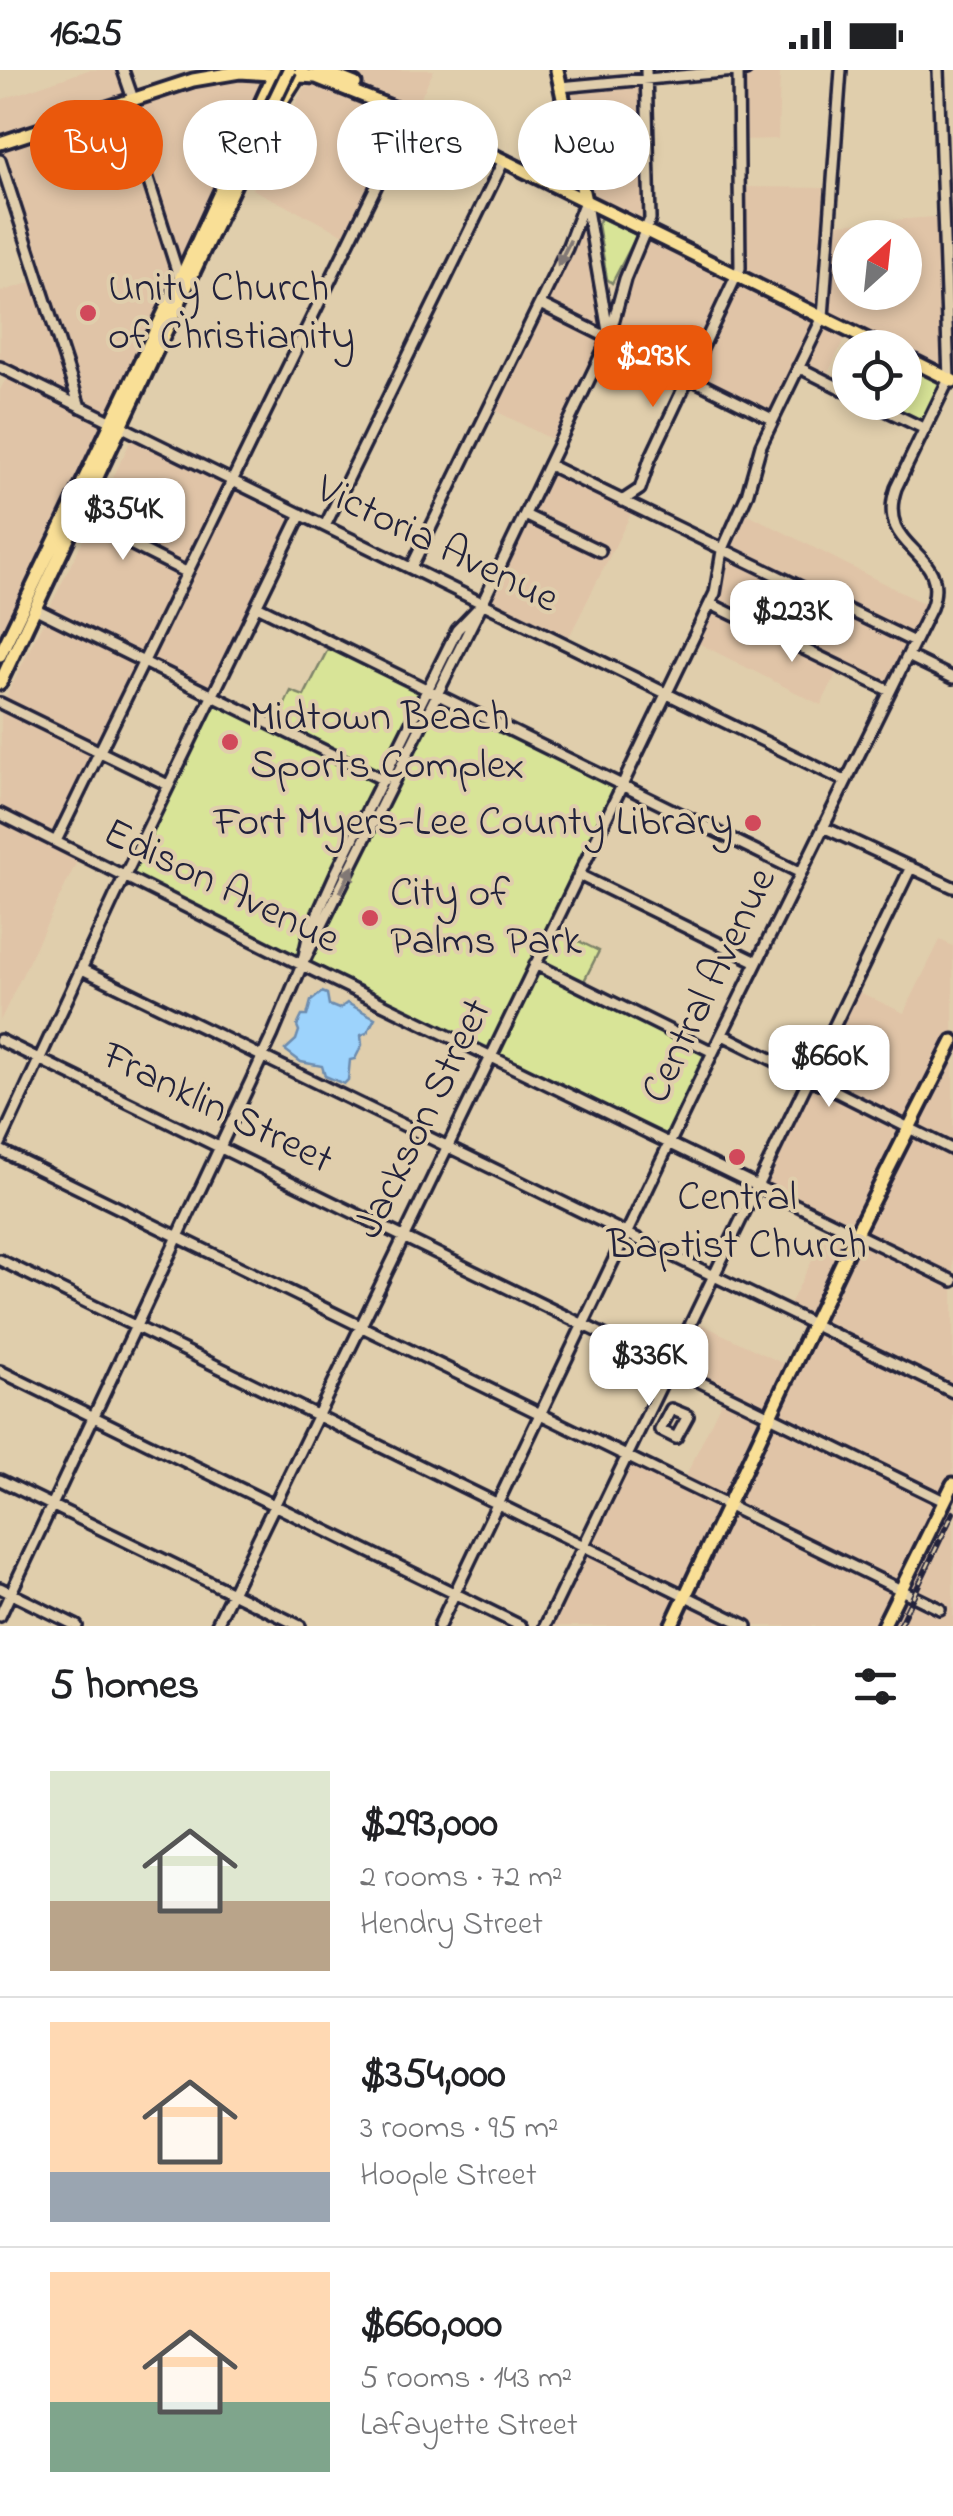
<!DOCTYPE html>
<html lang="en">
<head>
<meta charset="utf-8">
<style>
	:root { --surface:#fff; --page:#f6f6f6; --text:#202124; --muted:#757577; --line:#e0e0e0; --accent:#ea580c }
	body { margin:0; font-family:"Indie Flower",sans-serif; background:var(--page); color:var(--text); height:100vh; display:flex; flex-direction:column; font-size:38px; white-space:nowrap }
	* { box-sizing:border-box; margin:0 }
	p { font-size:32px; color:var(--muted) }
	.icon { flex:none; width:55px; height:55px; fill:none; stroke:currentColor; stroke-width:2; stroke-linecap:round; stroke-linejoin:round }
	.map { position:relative; height:1556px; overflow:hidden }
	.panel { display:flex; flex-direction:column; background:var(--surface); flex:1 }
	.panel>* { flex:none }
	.banner { position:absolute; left:30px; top:30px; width:895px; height:90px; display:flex; gap:20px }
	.needle { width:65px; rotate:27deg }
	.tools { position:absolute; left:832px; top:150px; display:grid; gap:20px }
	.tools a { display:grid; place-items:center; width:90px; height:90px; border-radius:50%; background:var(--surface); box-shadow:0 5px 15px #0003; font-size:50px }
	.price { position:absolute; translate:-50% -85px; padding:0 22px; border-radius:20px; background:#fff; color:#222; font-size:32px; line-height:65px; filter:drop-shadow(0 2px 5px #0008) }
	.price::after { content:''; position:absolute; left:50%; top:60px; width:30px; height:22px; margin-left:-15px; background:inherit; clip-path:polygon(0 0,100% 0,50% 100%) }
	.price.current { background:var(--accent); color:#fff }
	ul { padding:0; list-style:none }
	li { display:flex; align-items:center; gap:30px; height:250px; padding:0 50px }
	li+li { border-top:2px solid var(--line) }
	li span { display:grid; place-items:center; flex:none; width:280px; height:200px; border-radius:0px; color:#555 }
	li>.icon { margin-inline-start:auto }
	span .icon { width:120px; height:120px; fill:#fffc; stroke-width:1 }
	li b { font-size:42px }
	h2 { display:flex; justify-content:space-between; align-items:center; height:120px; padding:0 50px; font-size:42px }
	.pill { padding:0 35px; border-radius:45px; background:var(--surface); box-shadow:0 5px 15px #0003; font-size:35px; line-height:90px }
	.pill.current { background:var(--accent); color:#fff }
	.status { display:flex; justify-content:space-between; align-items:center; height:70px; padding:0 50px; background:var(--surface); direction:ltr }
	.status svg { height:28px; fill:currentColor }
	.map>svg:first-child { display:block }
	.built { fill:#e0c4a7; fill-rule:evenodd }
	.green { fill:#d8e497; stroke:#7d8369; stroke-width:2.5 }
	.water { fill:#9dd3fc; stroke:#6c8caf; stroke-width:2.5 }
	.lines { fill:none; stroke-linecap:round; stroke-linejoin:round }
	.minor-casing { stroke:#22223b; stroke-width:16 }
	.major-casing { stroke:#22223b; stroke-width:19 }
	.minor { stroke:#e0ceac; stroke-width:9 }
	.major { stroke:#f9df96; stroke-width:11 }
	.rail-casing { stroke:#22223b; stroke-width:6 }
	.rail { stroke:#e0ceac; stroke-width:2.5; stroke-dasharray:8; stroke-linecap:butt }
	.major-bridge-casing { stroke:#22223b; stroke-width:19; stroke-linecap:butt }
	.major-bridge { stroke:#f9df96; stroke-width:11 }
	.oneway { fill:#817874 }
	.poi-dot { fill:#d1495b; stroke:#e0ceac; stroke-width:4 }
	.labels { text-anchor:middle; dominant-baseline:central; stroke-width:8; stroke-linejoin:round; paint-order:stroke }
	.poi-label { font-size:42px; fill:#22223b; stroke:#e0ceac; text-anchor:start }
	.street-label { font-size:42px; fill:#22223b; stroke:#e0ceac }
</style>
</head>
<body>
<div class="status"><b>16:25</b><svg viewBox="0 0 49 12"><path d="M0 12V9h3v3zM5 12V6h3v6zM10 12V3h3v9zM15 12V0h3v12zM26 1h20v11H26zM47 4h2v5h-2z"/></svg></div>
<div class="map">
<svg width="953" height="1556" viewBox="0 0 953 1556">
	<rect width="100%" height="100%" fill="#e0ceac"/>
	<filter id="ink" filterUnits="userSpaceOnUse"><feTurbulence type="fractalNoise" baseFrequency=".01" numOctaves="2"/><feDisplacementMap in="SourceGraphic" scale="20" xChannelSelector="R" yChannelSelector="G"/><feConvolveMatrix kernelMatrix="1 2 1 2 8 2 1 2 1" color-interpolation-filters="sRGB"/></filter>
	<g filter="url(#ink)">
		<!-- built -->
		<path class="built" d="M88 0H119L128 27 0 69V30Z
			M332 0H434L414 41Z
			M780 1 778 69 742 70 741 4Z
			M268 6 261 20 179 196 128 35 194 13 228 7Z
			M644 12 647 149 645 156 588 128 565 21Z
			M312 14H327L405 48 347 166 252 119 303 19Z
			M122 38 175 205 108 345 83 334 0 77Z
			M743 117 828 118 820 242 743 204Z
			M940 144 944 298V302L905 283V278L893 277 827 245 834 151 837 154 935 147ZM850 168H905V222H850Z
			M584 147 605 261 544 232Z
			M648 166 733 208 689 303 614 265 629 208Z
			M36 211 74 330 0 293V222Z
			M740 211 818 249 770 344 695 307Z
			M541 239 605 270 557 372 492 339Z
			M824 252 847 264 826 307 803 296Z
			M8 305 105 352 0 569V320Z
			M133 366 226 411 184 497 92 451Z
			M551 400 633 440 567 571 487 532Z
			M232 414 296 446 211 621 147 589Z
			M744 442 928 536 913 567 727 479Z
			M89 458 181 504 141 586 48 541Z
			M725 487 910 574 888 616 718 533Z
			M714 540 838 600 821 635 696 572Z
			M45 548 138 593 98 677 4 631Z
			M1 638 94 684 54 766 0 740Z
			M0 748 79 787 0 951Z
			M940 870 953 876V963L908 1053 813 1006 855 920 904 943Z
			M953 979V1075L914 1056Z
			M810 1013 904 1060 855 1158 761 1113Z
			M911 1063 953 1084V1207L861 1161Z
			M830 1155 851 1165 667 1556H549L629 1388 682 1414 724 1326 672 1298 695 1251 788 1296 808 1254 786 1242Z
			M858 1168 953 1216V1406L879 1556H675Z
			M953 1421V1556H887Z"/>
		<!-- green -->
		<path class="green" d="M601 148 637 165 612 213 607 209 598 154Z
			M905 288 949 309 924 359 869 333 905 332Z
			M331 573 424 620 300 892 128 804 213 628 274 657 291 621 304 626Z
			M438 626 620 716 490 983 304 894 317 876Z
			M554 859 599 881 582 915 537 893Z
			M535 897 711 982 670 1071 493 984Z"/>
		<!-- water -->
		<path class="water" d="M322 922 327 924 329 935 339 939 347 933 375 948 367 963 361 965 362 975 355 989 350 990 348 1010 344 1014 325 1006 322 996 301 992 285 980 296 970 299 961 297 956 302 946H307L311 931Z"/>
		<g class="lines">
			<defs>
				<path id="minor" d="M123 0 133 29
					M938 0 949 309
					M560 17 746 0
					M124 33 180 210
					M0 90 80 337
					M586 134 608 261
					M540 234 772 349
					M0 297 845 711
					M798 297 850 323
					M869 332 925 359
					M549 395 914 572
					M622 431 640 419 650 389 740 198 738 0
					M525 445 600 481
					M79 448 186 502
					M325 456 504 90
					M411 498 567 178 585 131
					M711 534 890 621
					M257 536 801 803
					M36 539 384 710
					M908 586 953 608
					M0 633 168 715
					M0 744 302 895 953 1211
					M823 757 953 817
					M56 771 411 45
					M579 805 757 892
					M305 889 482 534 609 268 625 209 650 149 646 0
					M535 894 713 982
					M82 899 953 1322
					M723 965 953 1080
					M0 970 944 1431
					M0 1074 115 826 301 444
					M0 1080 940 1539
					M0 1190 747 1556
					M0 1301 521 1556
					M671 1339 688 1346 676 1368 660 1360Z
					M0 1410 300 1556
					M0 1518 77 1556
					M0 1546 273 964 302 895 309 863 336 803 457 560 482 534
					M216 1556 715 523 722 481 747 425 761 375 823 247 841 0
					M439 1556 713 982 931 538C953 478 874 483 896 418L949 309
					M545 1556 911 797"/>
				<path id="major" d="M320 0 355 14
					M557 0 585 131
					M265 66 282 31 302 0
					M0 73 193 10 240 2 316 7 411 45 884 278
					M256 87 272 61
					M905 287 953 311
					M0 585 180 210 276 0
					M0 613 264 52
					M671 1556 856 1163 953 971
					M883 1556 953 1414"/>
			</defs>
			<!-- minor casing -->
			<use href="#minor" class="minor-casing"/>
			<!-- major casing -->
			<use href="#major" class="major-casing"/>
			<!-- minor -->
			<use href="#minor" class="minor"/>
			<!-- major -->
			<use href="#major" class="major"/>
			<defs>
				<path id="rail" d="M899 1556 953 1443"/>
			</defs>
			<!-- rail casing -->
			<use href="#rail" class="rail-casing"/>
			<!-- rail -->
			<use href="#rail" class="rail"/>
			<defs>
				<path id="major-bridge" d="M264 52 289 0"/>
			</defs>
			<!-- major-bridge casing -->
			<use href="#major-bridge" class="major-bridge-casing"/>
			<!-- major-bridge -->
			<use href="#major-bridge" class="major-bridge"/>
		</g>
		<!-- one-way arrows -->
		<defs><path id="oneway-solid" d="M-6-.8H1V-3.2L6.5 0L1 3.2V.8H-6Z" transform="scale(2.5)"/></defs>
		<g class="oneway">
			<use href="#oneway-solid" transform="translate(564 183) rotate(116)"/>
			<use href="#oneway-solid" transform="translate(347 809) rotate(-64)"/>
		</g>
	</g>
	<!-- markers -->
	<g class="poi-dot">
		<circle cx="88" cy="243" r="10"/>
		<circle cx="230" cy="672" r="10"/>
		<circle cx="753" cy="753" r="10"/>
		<circle cx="370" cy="848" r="10"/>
		<circle cx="737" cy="1087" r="10"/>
	</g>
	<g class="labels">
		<!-- poi labels -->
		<g class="poi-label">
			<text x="108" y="219">Unity Church<tspan x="108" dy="48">of Christianity</tspan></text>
			<text x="250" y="648">Midtown Beach<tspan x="250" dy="48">Sports Complex</tspan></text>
			<text x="733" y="753" text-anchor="end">Fort Myers-Lee County Library</text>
			<text x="390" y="824">City of<tspan x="390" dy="48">Palms Park</tspan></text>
			<text x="737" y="1128" text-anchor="middle">Central<tspan x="737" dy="48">Baptist Church</tspan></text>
		</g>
		<!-- street labels -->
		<g class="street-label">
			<text transform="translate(437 475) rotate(26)">Victoria Avenue</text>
			<text transform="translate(221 817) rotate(26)">Edison Avenue</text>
			<text transform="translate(710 916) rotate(-64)">Central Avenue</text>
			<text transform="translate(217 1039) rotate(26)">Franklin Street</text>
			<text transform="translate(424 1049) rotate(-64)">Jackson Street</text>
		</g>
	</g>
</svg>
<div class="tools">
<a><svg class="needle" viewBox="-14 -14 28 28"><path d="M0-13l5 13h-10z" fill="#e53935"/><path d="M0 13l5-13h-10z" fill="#757577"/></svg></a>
<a><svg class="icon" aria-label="locate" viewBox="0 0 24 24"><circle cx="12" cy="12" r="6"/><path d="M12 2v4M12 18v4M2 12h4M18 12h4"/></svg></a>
</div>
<b class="price current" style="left:653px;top:340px">$293K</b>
<b class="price" style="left:123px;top:493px">$354K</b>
<b class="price" style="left:792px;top:595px">$223K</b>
<b class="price" style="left:829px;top:1040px">$660K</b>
<b class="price" style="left:649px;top:1339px">$336K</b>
<div class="banner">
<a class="pill current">Buy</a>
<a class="pill">Rent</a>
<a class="pill">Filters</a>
<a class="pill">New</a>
</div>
</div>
<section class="panel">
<h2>5 homes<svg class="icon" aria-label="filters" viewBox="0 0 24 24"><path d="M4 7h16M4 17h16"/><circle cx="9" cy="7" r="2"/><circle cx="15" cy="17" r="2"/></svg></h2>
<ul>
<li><span style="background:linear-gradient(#dfe7d0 65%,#b9a48a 0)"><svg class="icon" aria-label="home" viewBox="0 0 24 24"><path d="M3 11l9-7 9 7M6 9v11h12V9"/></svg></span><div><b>$293,000</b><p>2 rooms · 72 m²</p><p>Hendry Street</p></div></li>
<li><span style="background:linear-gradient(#ffd9b3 75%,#9aa5b1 0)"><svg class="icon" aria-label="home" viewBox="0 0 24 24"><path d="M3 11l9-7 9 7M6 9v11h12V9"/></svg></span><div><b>$354,000</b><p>3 rooms · 95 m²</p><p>Hoople Street</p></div></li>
<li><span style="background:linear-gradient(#ffd9b3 65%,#7fa58c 0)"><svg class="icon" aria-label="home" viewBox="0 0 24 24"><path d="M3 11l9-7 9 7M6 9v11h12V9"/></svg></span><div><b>$660,000</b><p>5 rooms · 143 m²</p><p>Lafayette Street</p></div></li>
</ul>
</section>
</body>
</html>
